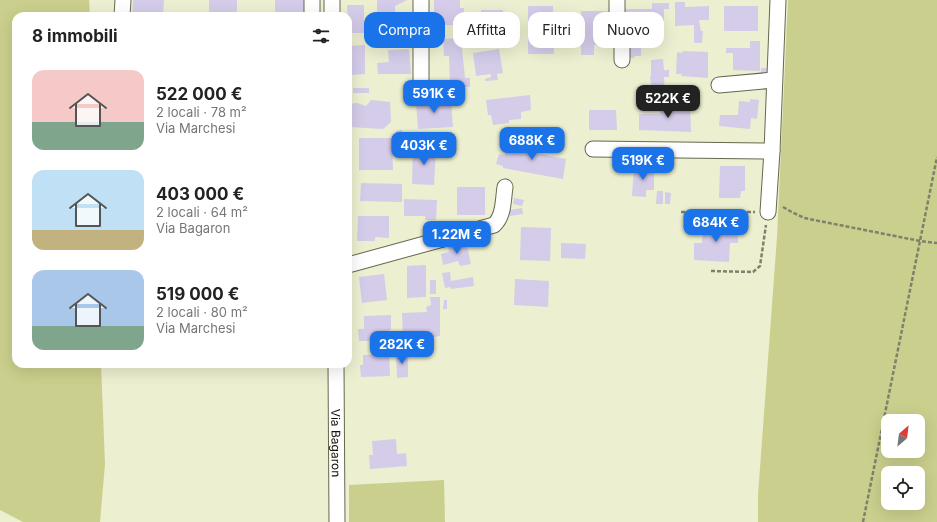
<!DOCTYPE html>
<html lang="it">
<head>
<meta charset="utf-8">
<style>
	:root { --surface:#fff; --page:#f6f6f6; --text:#222; --muted:#767676; --accent:#1a73e8 }
	body { margin:0; font-family:Inter,sans-serif; background:var(--page); color:var(--text); height:100vh; display:flex; flex-direction:column; font-size:15px; white-space:nowrap }
	* { box-sizing:border-box; margin:0 }
	p { font-size:13px; color:var(--muted) }
	.icon { flex:none; width:22px; height:22px; fill:none; stroke:currentColor; stroke-width:2; stroke-linecap:round; stroke-linejoin:round }
	.map { position:relative; flex:1; overflow:hidden }
	.sheet { position:absolute; left:12px; top:12px; width:340px; height:356px; display:flex; flex-direction:column; background:var(--surface); border-radius:12px; box-shadow:0 4px 16px #0002 }
	.sheet>* { flex:none }
	.banner { position:absolute; left:364px; top:12px; width:380px; height:36px; display:flex; gap:8px }
	.needle { width:26px; rotate:28deg }
	.tools { position:absolute; left:881px; top:414px; display:grid; gap:8px }
	.tools a { display:grid; place-items:center; width:44px; height:44px; border-radius:8px; background:var(--surface); box-shadow:0 4px 16px #0002; font-size:20px }
	.price { position:absolute; translate:-50% -34px; padding:0 9px; border-radius:8px; background:var(--accent); color:#fff; font-size:13px; line-height:26px; filter:drop-shadow(0 1px 2px #0008) }
	.price::after { content:''; position:absolute; left:50%; top:24px; width:12px; height:9px; margin-left:-6px; background:inherit; clip-path:polygon(0 0,100% 0,50% 100%) }
	.price.on { background:#222; color:#fff }
	ul { padding:0; list-style:none }
	li { display:flex; align-items:center; gap:12px; height:100px; padding:0 20px }
	li span { display:grid; place-items:center; flex:none; width:112px; height:80px; border-radius:12px; color:#555 }
	li>.icon { margin-inline-start:auto }
	span .icon { width:48px; height:48px; fill:#fffc; stroke-width:1 }
	li b { font-size:17px }
	h2 { display:flex; justify-content:space-between; align-items:center; height:48px; padding:0 20px; font-size:17px }
	.chip { padding:0 14px; border-radius:12px; background:var(--surface); box-shadow:0 4px 16px #0002; font-size:14px; line-height:36px }
	.chip.on { background:var(--accent); color:#fff }
	.map>svg:first-child { display:block }
	.green { fill:#cacf8d; fill-rule:evenodd }
	.building { fill:#d4cce9 }
	.lines { fill:none; stroke-linecap:round; stroke-linejoin:round }
	.minor-casing { stroke:#66684e; stroke-width:17 }
	.path { stroke:#7f816c; stroke-width:2.5; stroke-dasharray:4 2; stroke-linecap:butt }
	.minor { stroke:#fff; stroke-width:15 }
	.labels { text-anchor:middle; dominant-baseline:central; stroke-width:4; stroke-linejoin:round; paint-order:stroke }
	.street-label { font-size:12px; fill:#121208; stroke:#fff }
</style>
</head>
<body>
<div class="map">
<svg width="937" height="522" viewBox="0 0 937 522">
	<rect width="100%" height="100%" fill="#ecefd0"/>
	<!-- green -->
	<path class="green" d="M0 0H89L90 16H16V364H101L105 464 100 522H23L0 510Z
		M788 0H937V522H758V495L777 237ZM888 421H918V451H888ZM888 473H918V503H888Z
		M444 480 445 522H349V485Z"/>
	<!-- building -->
	<path class="building" d="M133 0H164L163 16H132Z
		M209 0H237V16H209Z
		M275 0H306V16H275Z
		M377 0H407L395 6V15H377Z
		M434 0H460V8H464V25H434Z
		M675 2H685V7L709 6V20H699L701 31H703L702 43H694V25L675 26Z
		M652 3H669V9H664V38H655V45H645V21H625V9H652Z
		M347 5H364V33H352V19H348Z
		M528 6H553L554 54H528Z
		M724 6H758V31H724Z
		M481 10H503V38H506V44H491L490 25 481 24Z
		M581 11H609V22H597L596 38H599V45H594V55H581Z
		M461 38 465 78H470V87H450L449 56H444L443 39Z
		M750 41H760V71L733 70V53H726V48H750Z
		M365 45V74L351 75 350 59H348V46Z
		M625 47H641V56H634L635 58H625Z
		M409 49 411 74H378L377 63 389 62 388 50Z
		M499 49 503 73 497 74 498 80 485 81V79L491 77V74L476 76 473 53Z
		M682 51 708 52V78L681 76 682 74H676L677 52 683 53Z
		M663 59 664 70H669V77H664L665 94 652 95 650 76H651V60Z
		M761 68H768L767 76H761Z
		M353 88H369V93H353Z
		M530 95 531 110 521 112V119L509 120V123L493 125 491 115H488L486 100Z
		M750 99 759 100 757 119 751 118 750 129 719 126 720 115H738L739 101 750 102Z
		M371 100 390 102 391 122 383 129 349 127V104L357 103 366 106Z
		M451 100 453 127 418 129 416 102Z
		M690 103 691 132 639 130V114H660L659 105Z
		M589 110H616L617 130H589Z
		M402 130V136L396 137V131Z
		M524 135 533 137 530 152 566 159 563 179 503 168V166L496 164 499 154 505 155 507 148 518 150 520 140H523Z
		M359 138H392L393 170H359Z
		M413 148 436 149 434 185 412 184Z
		M720 166H745V191H741L740 198H719Z
		M634 167H654V190H646V197L632 196Z
		M361 183 402 184V202L360 201Z
		M457 187H485V215H457Z
		M657 191H663V204H656Z
		M665 192 671 193 670 204H665Z
		M514 198 524 200 522 206 513 204Z
		M404 199 437 200 436 220H425V216H404Z
		M522 208 523 214 510 216V210Z
		M358 216H389V238L375 237V241H357Z
		M703 224 738 225V243H730L729 262 694 260V243H702Z
		M521 227 551 228 550 261 520 260Z
		M466 242 471 264 460 266 458 261 443 265 441 254 449 252 448 246Z
		M561 243 586 244 585 259 561 258Z
		M426 265V297L407 298V266Z
		M450 272 451 281 473 277 474 286 451 289 450 287 445 288 442 273Z
		M384 274 387 300 362 303 359 277Z
		M515 279 549 281 548 307 514 305Z
		M430 280H436V294H430Z
		M430 297H440V336L433 337V339L403 340 402 313 427 312 426 307 431 305Z
		M444 300H447V309H443Z
		M391 315V330H389V341L402 340V348H387V341H359L358 329H364V316Z
		M396 353H408V377L397 378Z
		M389 354 390 376 361 377 360 365H363V355Z
		M396 439 397 454 406 453 407 466 370 469 369 455H373L372 441Z"/>
	<g class="lines">
		<defs>
			<g id="minor">
				<path d="M312 0V16"/>
				<path d="M332 0V16"/>
				<path d="M421 0V89"/>
				<path d="M617 0V25L620 30 622 37V60"/>
				<path d="M122 16 123 0"/>
				<path d="M719 85 774 80"/>
				<path d="M593 149 772 151"/>
				<path d="M768 212 772 151 778 0"/>
				<path d="M348 265 494 225C504 216 503 200 505 187"/>
				<path id="s1" d="M336 364 337 522"/>
			</g>
		</defs>
		<!-- minor casing -->
		<use href="#minor" class="minor-casing"/>
		<!-- path -->
		<path class="path" d="M783 207 790 211 804 218 920 241 937 243
			M681 212H755
			M711 271 753 272 760 266 766 225
			M863 522 937 157"/>
		<!-- minor -->
		<use href="#minor" class="minor"/>
	</g>
	<g class="labels">
		<!-- street labels -->
		<g class="street-label">
			<text stroke="none"><textPath href="#s1" startOffset="79">Via Bagaron</textPath></text>
		</g>
	</g>
</svg>
<div class="tools">
<a><svg class="needle" viewBox="-14 -14 28 28"><path d="M0-13l5 13h-10z" fill="#e53935"/><path d="M0 13l5-13h-10z" fill="#767676"/></svg></a>
<a><svg class="icon" aria-label="locate" viewBox="0 0 24 24"><circle cx="12" cy="12" r="6"/><path d="M12 2v4M12 18v4M2 12h4M18 12h4"/></svg></a>
</div>
<b class="price" style="left:434px;top:114px">591K €</b>
<b class="price on" style="left:668px;top:119px">522K €</b>
<b class="price" style="left:532px;top:161px">688K €</b>
<b class="price" style="left:424px;top:166px">403K €</b>
<b class="price" style="left:643px;top:181px">519K €</b>
<b class="price" style="left:716px;top:243px">684K €</b>
<b class="price" style="left:457px;top:255px">1.22M €</b>
<b class="price" style="left:402px;top:365px">282K €</b>
<div class="banner">
<a class="chip on">Compra</a>
<a class="chip">Affitta</a>
<a class="chip">Filtri</a>
<a class="chip">Nuovo</a>
</div>
<section class="sheet">
<h2>8 immobili<svg class="icon" aria-label="filters" viewBox="0 0 24 24"><path d="M4 7h16M4 17h16"/><circle cx="9" cy="7" r="2"/><circle cx="15" cy="17" r="2"/></svg></h2>
<ul>
<li><span style="background:linear-gradient(#f6c9c9 65%,#7fa58c 0)"><svg class="icon" aria-label="home" viewBox="0 0 24 24"><path d="M3 11l9-7 9 7M6 9v11h12V9"/></svg></span><div><b>522 000 €</b><p>2 locali · 78 m²</p><p>Via Marchesi</p></div></li>
<li><span style="background:linear-gradient(#bfe0f5 75%,#c2b280 0)"><svg class="icon" aria-label="home" viewBox="0 0 24 24"><path d="M3 11l9-7 9 7M6 9v11h12V9"/></svg></span><div><b>403 000 €</b><p>2 locali · 64 m²</p><p>Via Bagaron</p></div></li>
<li><span style="background:linear-gradient(#a9c7e8 70%,#7fa58c 0)"><svg class="icon" aria-label="home" viewBox="0 0 24 24"><path d="M3 11l9-7 9 7M6 9v11h12V9"/></svg></span><div><b>519 000 €</b><p>2 locali · 80 m²</p><p>Via Marchesi</p></div></li>
</ul>
</section>
</div>
</body>
</html>
